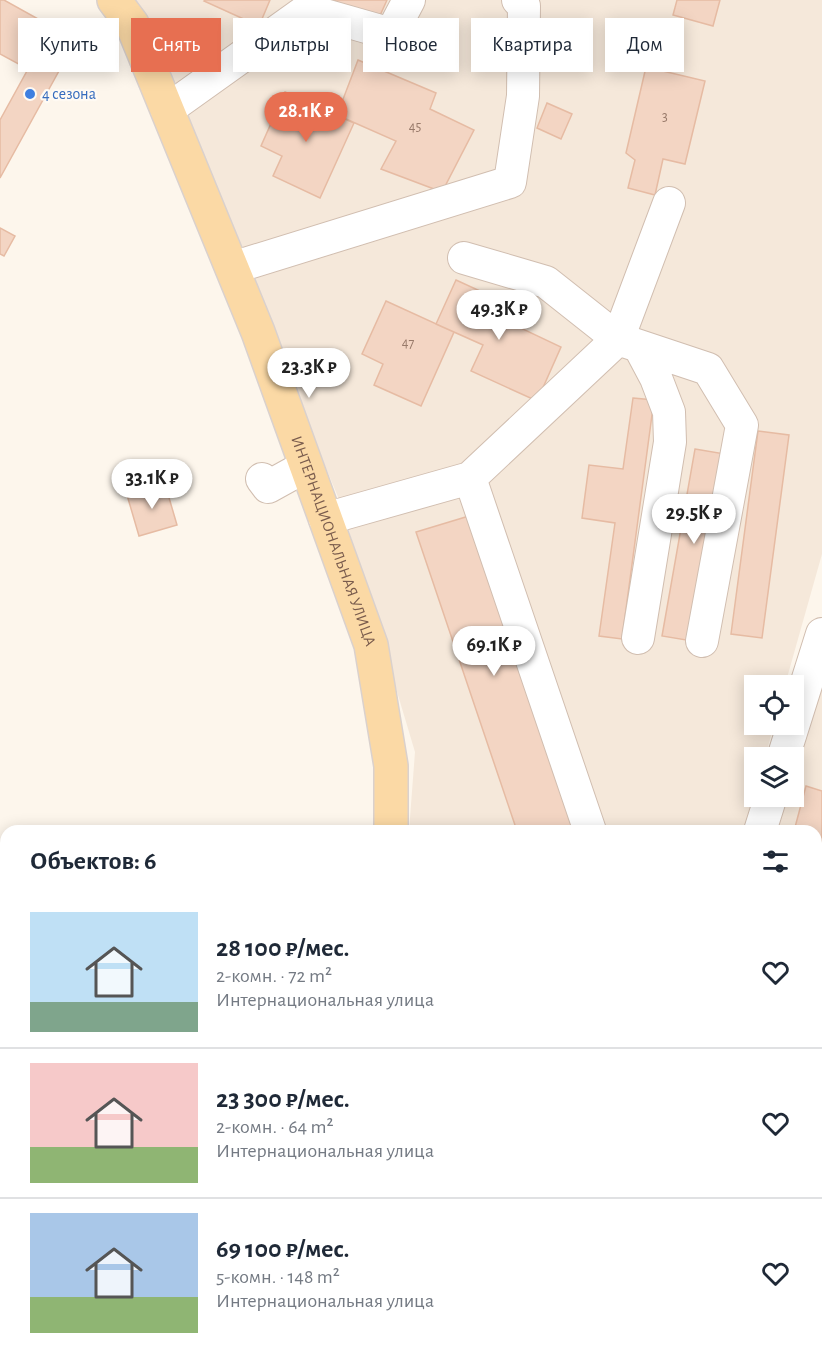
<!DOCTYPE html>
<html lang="ru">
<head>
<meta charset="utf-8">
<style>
	:root { --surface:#fff; --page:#f6f6f7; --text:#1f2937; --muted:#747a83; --line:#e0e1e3; --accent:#e76f51 }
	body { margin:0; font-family:"Alegreya Sans",sans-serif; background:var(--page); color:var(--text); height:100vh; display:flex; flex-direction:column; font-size:22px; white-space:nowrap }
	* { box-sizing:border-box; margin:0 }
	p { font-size:20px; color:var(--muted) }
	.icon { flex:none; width:33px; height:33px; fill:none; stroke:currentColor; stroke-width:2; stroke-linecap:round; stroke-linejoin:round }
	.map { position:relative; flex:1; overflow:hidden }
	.panel { position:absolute; left:0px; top:825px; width:822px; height:536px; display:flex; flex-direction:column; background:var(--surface); border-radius:18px 18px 0 0; box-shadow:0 3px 15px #0003 }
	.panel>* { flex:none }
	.top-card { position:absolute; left:18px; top:18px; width:786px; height:54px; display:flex; gap:12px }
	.controls { position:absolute; left:744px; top:675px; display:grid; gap:12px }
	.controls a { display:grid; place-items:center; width:60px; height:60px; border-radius:0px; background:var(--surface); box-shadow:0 3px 15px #0003; font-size:30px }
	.price { position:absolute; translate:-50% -51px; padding:0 14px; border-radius:21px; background:#fff; color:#222; font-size:20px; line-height:39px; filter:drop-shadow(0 2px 3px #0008) }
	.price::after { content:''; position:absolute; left:50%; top:36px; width:18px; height:14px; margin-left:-9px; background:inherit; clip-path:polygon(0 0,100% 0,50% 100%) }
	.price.on { background:var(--accent); color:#fff }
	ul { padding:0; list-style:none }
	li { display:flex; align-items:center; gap:18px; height:150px; padding:0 30px }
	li+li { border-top:2px solid var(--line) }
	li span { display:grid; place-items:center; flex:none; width:168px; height:120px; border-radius:0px; color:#555 }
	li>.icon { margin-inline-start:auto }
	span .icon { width:72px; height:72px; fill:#fffc; stroke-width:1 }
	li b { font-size:26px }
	h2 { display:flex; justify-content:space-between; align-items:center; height:72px; padding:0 30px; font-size:26px }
	.chip { padding:0 21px; border-radius:0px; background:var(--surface); box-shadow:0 3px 15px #0003; font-size:21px; line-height:54px }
	.chip.on { background:var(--accent); color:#fff }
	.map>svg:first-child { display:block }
	.residential { fill:#f5e8da }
	.building { fill:#f3d5c3; stroke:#e6bba3; stroke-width:1.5 }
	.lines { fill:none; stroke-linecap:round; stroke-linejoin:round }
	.minor-casing { stroke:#d1beb0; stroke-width:34 }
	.major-casing { stroke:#dad1cd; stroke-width:36 }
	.minor { stroke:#fff; stroke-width:32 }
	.major { stroke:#fbd9a5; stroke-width:33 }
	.shop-dot { fill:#3f7fe0; stroke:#fffaf3; stroke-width:2 }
	.labels { text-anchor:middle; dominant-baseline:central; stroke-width:4.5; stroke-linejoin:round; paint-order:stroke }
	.number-label { font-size:14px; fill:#987a6a }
	.shop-label { font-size:16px; fill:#366cbe; stroke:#fffaf3; text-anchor:start }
	.street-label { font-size:16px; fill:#7a5c4d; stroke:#fffaf3 }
</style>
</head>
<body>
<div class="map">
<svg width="822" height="1360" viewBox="0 0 822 1360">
	<rect width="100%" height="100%" fill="#fdf6ec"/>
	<!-- residential -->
	<path class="residential" d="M130 0H822V554L785 685 754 686V724L774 725 765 757 754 758V796L745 831H409L415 752 341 504Z
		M822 675V1360H310L323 1354H816V831H777L787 797 794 796V774Z
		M122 1354 164 1355 229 1360H119Z"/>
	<!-- building -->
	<path class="building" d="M0 0H4L76 40 0 178V120L28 69 0 54Z
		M205 0H270L259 26 204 1Z
		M332 0H387L378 20Z
		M677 0H720L713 26 673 15Z
		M358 60 436 93 430 109 474 130 442 192 381 169 396 141 337 115Z
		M646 67 705 81 685 164 663 159 655 195 628 188 635 160 626 153Z
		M285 92 354 123 320 198 273 176 282 156 261 146Z
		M547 103 572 114 561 139 537 128Z
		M0 228 15 236 4 256 0 254Z
		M456 280 517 308 510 323 561 347 537 401 471 371 483 345 436 324Z
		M386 301 454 332 421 406 374 385 383 364 362 354Z
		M633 398 654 400 622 639 599 636 615 523 582 518 589 465 623 469Z
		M758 431 789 435 762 638 731 634Z
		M695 449 725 454 692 641 662 636Z
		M165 484 177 525 139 536 127 495Z
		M469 516 575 831H517L416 532Z
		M806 786 822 791V878L816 900V831H794Z
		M688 1354H736L734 1360H686Z"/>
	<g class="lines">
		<defs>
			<path id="minor" d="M167 110 307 10 391 34 409 0
				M464 258 546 282 618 339 708 369 742 425 702 641
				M232 268 510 182 523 96 524 6 518 0
				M470 478 590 831
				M262 479 268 487 306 466
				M325 519 470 478 618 339 669 203
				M638 638 670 442 669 412 656 378 639 346
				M783 758 822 634
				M760 831 771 796
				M644 1360 646 1354"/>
			<g id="major">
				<path id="s1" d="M114 0 132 24 258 332 371 645 391 766V831"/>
				<path d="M99 1360 103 1354"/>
			</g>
		</defs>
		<!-- minor casing -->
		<use href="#minor" class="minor-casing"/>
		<!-- major casing -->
		<use href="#major" class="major-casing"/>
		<!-- minor -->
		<use href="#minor" class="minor"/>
		<!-- major -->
		<use href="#major" class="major"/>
	</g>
	<!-- markers -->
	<circle class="shop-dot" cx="30" cy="94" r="6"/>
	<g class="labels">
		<!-- number labels -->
		<g class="number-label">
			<text x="665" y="117">3</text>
			<text x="415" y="127">45</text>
			<text x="408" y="343">47</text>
		</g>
		<!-- shop labels -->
		<g class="shop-label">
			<text x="42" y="94">4 сезона</text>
		</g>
		<!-- street labels -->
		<g class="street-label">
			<text stroke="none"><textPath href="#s1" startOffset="585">ИНТЕРНАЦИОНАЛЬНАЯ УЛИЦА</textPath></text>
		</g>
	</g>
</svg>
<div class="controls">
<a><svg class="icon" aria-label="locate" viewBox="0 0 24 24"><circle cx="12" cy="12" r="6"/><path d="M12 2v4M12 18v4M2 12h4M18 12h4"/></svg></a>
<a><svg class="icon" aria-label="layers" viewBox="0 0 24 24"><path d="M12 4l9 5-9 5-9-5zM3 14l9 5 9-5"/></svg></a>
</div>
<b class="price on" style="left:306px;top:143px">28.1K ₽</b>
<b class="price" style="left:499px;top:341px">49.3K ₽</b>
<b class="price" style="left:309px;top:399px">23.3K ₽</b>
<b class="price" style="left:152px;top:510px">33.1K ₽</b>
<b class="price" style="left:694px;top:545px">29.5K ₽</b>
<b class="price" style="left:494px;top:677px">69.1K ₽</b>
<div class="top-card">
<a class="chip">Купить</a>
<a class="chip on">Снять</a>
<a class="chip">Фильтры</a>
<a class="chip">Новое</a>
<a class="chip">Квартира</a>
<a class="chip">Дом</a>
</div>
<section class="panel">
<h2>Объектов: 6<svg class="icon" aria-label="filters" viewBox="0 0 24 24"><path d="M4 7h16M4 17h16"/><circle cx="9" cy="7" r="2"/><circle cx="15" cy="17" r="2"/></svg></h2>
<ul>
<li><span style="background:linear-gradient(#bfe0f5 75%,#7fa58c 0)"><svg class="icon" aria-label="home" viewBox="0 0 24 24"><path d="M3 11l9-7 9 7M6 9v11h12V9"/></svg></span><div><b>28 100 ₽/мес.</b><p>2-комн. · 72 m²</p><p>Интернациональная улица</p></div><svg class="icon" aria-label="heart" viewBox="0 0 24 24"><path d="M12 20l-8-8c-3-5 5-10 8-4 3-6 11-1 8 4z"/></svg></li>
<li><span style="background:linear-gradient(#f6c9c9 70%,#8fb573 0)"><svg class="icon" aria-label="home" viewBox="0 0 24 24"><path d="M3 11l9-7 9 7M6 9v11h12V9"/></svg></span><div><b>23 300 ₽/мес.</b><p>2-комн. · 64 m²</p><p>Интернациональная улица</p></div><svg class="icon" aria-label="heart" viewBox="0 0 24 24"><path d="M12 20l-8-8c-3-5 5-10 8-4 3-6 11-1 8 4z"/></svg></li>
<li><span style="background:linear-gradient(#a9c7e8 70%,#8fb573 0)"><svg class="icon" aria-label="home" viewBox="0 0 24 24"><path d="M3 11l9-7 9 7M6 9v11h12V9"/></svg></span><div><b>69 100 ₽/мес.</b><p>5-комн. · 148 m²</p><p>Интернациональная улица</p></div><svg class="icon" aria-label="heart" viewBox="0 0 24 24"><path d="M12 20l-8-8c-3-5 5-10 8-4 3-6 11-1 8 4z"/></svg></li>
</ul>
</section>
</div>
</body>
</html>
